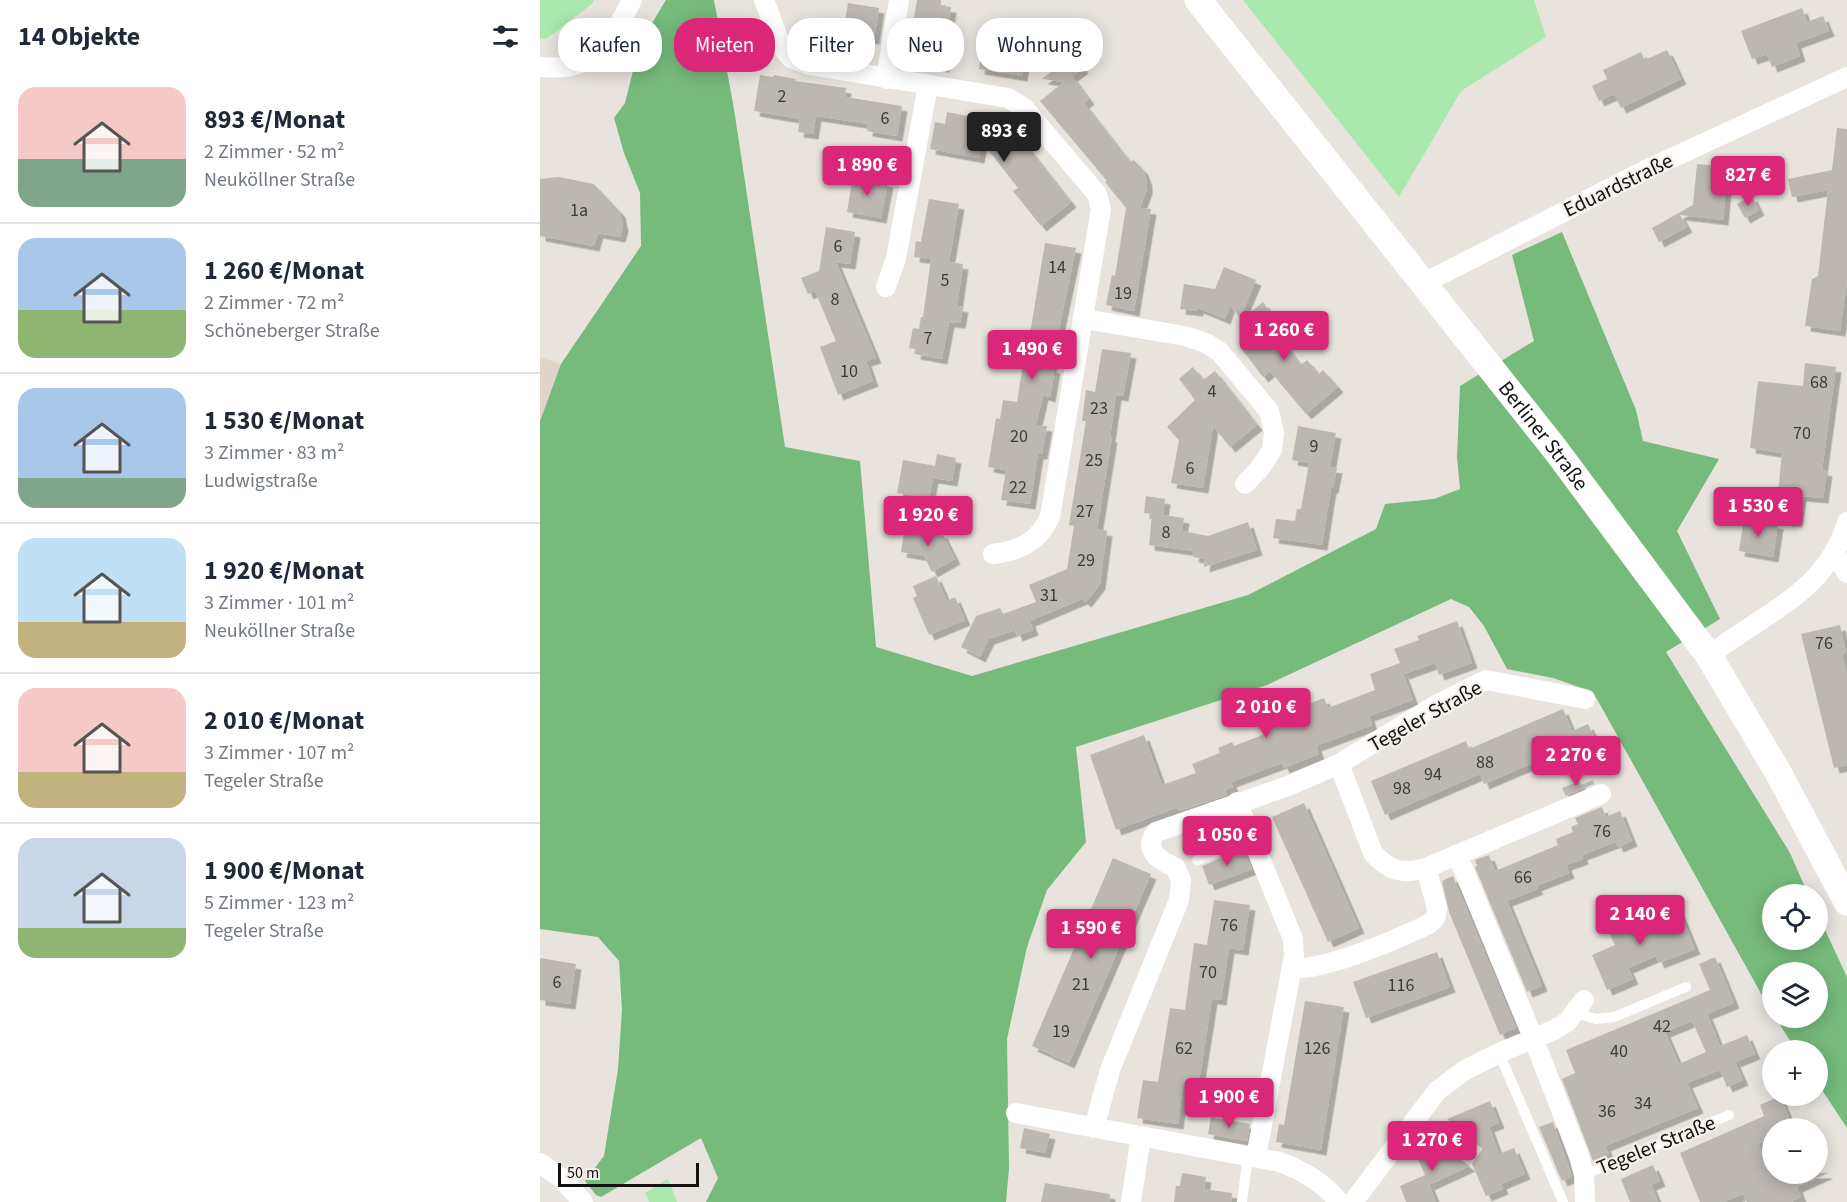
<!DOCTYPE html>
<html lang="de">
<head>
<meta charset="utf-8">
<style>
	:root { --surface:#fff; --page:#f2f2f3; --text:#1f2937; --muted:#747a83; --line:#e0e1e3; --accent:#db2777 }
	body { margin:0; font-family:"Source Sans 3",sans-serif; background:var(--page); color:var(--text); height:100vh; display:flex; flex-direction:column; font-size:22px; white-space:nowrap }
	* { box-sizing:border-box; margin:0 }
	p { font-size:20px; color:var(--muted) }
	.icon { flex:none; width:33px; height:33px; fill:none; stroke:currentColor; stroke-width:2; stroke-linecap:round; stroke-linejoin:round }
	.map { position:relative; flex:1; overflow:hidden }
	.drawer { display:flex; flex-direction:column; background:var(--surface); width:540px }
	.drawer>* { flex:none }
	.top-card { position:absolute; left:18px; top:18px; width:570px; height:54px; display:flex; gap:12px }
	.tools { position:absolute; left:1222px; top:884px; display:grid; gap:12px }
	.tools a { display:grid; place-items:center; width:66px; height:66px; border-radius:50%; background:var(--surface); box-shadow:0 3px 15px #0003; font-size:30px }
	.scale { position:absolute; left:18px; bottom:15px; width:141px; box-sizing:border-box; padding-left:6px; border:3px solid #141211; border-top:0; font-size:16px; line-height:21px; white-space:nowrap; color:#141211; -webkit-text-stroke:4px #f6f0eb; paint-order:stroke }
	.price { position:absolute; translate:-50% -51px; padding:0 14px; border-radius:6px; background:var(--accent); color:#fff; font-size:20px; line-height:39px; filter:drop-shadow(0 2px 3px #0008) }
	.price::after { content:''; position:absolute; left:50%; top:36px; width:18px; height:14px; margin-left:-9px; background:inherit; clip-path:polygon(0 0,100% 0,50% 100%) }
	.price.on { background:#222; color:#fff }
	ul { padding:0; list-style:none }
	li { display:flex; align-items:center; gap:18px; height:150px; padding:0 18px }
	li+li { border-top:2px solid var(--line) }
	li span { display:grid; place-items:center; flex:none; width:168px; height:120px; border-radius:18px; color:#555 }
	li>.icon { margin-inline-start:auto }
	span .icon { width:72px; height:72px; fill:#fffc; stroke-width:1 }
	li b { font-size:26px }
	h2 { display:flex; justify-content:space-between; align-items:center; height:72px; padding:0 18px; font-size:26px }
	.tag { padding:0 21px; border-radius:24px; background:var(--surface); box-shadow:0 3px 15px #0003; font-size:21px; line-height:54px }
	.tag.on { background:var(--accent); color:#fff }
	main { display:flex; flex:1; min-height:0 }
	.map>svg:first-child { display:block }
	.built { fill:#e1d5ca }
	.green { fill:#aae8ae }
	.forest { fill:#76ba7c }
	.building { fill:#bdb7b2; fill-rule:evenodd; filter:url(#shadow) }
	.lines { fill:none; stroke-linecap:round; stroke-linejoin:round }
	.lane { stroke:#fff; stroke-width:10 }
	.street { stroke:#fff; stroke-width:20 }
	.secondary { stroke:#fff; stroke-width:27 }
	.labels { text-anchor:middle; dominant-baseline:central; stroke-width:4.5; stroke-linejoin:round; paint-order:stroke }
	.number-label { font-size:18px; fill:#3e3b39 }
	.street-label { font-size:21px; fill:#141211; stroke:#f6f0eb }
</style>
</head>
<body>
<main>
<section class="drawer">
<h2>14 Objekte<svg class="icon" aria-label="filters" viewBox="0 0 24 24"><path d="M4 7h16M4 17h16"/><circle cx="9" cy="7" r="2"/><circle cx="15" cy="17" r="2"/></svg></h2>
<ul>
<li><span style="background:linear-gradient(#f6c9c9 60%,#7fa58c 0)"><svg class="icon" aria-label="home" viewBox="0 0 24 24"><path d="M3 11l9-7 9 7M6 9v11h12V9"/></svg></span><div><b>893 €/Monat</b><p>2 Zimmer · 52 m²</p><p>Neuköllner Straße</p></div></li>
<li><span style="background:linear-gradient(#a9c7e8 60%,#8fb573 0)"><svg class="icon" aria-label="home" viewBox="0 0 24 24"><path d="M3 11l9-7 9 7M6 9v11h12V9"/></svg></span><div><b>1 260 €/Monat</b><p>2 Zimmer · 72 m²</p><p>Schöneberger Straße</p></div></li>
<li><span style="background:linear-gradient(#a9c7e8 75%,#7fa58c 0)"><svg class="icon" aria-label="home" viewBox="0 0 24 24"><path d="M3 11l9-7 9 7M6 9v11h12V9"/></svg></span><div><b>1 530 €/Monat</b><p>3 Zimmer · 83 m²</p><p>Ludwigstraße</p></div></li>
<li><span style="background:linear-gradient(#bfe0f5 70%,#c2b280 0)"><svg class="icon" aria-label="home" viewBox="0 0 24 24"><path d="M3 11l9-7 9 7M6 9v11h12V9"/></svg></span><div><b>1 920 €/Monat</b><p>3 Zimmer · 101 m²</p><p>Neuköllner Straße</p></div></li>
<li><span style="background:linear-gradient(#f6c9c9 70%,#c2b280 0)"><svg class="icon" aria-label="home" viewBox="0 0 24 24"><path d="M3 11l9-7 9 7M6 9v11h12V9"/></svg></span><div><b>2 010 €/Monat</b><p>3 Zimmer · 107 m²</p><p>Tegeler Straße</p></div></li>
<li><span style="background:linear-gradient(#c9d6e8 75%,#8fb573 0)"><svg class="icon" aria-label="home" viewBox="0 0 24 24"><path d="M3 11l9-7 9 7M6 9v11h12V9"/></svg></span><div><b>1 900 €/Monat</b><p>5 Zimmer · 123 m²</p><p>Tegeler Straße</p></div></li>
</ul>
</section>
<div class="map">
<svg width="1307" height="1202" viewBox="0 0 1307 1202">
	<defs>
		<filter id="shadow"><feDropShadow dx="5.5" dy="5.5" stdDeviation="0" flood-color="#0004"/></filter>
	</defs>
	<rect width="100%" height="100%" fill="#e8e3dd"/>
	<!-- built -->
	<path class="built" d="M0 357 21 364 0 421Z"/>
	<!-- green -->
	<path class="green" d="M0 0H54L52 4 6 39 0 38Z
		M703 0H994L1006 37 921 91 859 197Z
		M128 1179 137 1202H109L105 1193Z"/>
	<!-- forest -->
	<path class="forest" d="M126 0H174L194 109 245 447 320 461 336 647 432 676 708 595 836 529 845 504 894 499 920 489 917 457 920 386 994 341 972 255 1022 232 1096 410 1103 441 1179 459 1137 531 1180 619 1126 652 1250 853 1268 894H1233V939H1278V915L1307 977V1128L1278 1084V1050H1256L1235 1017H1278V972H1233V1015L1053 692 1013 678 967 669 944 626 929 607 911 599 727 685 536 747 546 842 507 890 487 947 467 1039 469 1168 466 1202H166L178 1178 161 1138 61 1197 56 1195 45 1181 64 1156 78 1069 82 1010 79 961 58 937 0 929V421L21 364 101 246 100 193 84 153 74 118 85 103 100 43Z"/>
	<!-- building -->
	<path class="building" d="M377 0H401V6L411 7 407 34H410L404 67 367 60Z
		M308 3 339 8 334 39 303 34Z
		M1262 8 1267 22 1283 16 1289 31 1256 43 1260 56 1232 67 1227 54 1212 59 1201 31Z
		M460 35 488 39 482 76 439 69 442 47 458 49Z
		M1127 50 1141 79 1081 108 1074 94 1059 101 1052 86 1067 79 1063 70 1101 52 1105 60Z
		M532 55 543 68 526 81 532 76 549 99 544 103 590 162 594 160 603 170 607 181V189L600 208 611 209 594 311 566 305 572 275 575 276 586 208 565 182 567 181 500 101 524 82 502 79Z
		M220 75 233 77 234 75 256 79 255 81 306 88 305 97 362 106 357 136 327 131 328 124 276 116 273 134 258 132 260 119 214 111Z
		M407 112 438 118 436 131 468 136 475 131 531 202 501 226 473 191 478 188 442 142 439 158 390 149 395 122 405 124Z
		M1297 128 1307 129V281L1300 331 1265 326 1272 279 1278 276 1288 190 1252 197 1248 179 1292 170Z
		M1157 164 1188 167 1183 220 1140 215 1147 227 1119 242 1112 228 1153 205Z
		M313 176 348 182 341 218 307 212Z
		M19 177 54 184 80 212 83 226 80 237 58 233 54 246 0 236V179Z
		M1212 196 1219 210 1205 218 1197 204Z
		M389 199 419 204 409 262 423 264 417 306 423 307 420 323 409 322 402 359 375 354 376 349 369 348 373 328 379 329 381 317H383L391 259 374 257 376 241 381 242Z
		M286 227 315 232 310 264 296 262 336 358 326 361 333 381 298 395 280 347 296 341 275 291 268 294 261 278 279 271Z
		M505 243 536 248 511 367 515 368 510 397 503 395 496 425 507 426 502 454H498L490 504 461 500 466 470 448 467 456 418 460 419 463 400 477 402 483 364 462 361 465 343 488 346Z
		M684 267 716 280 700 318 690 305 685 319 658 308V311L640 309 644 284 675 289Z
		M723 302 735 319 729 324 761 365 767 360 779 374 783 370 798 387 766 414 730 371 723 377 700 347 718 333 707 328 701 320Z
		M562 349 591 353 583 396 576 395 570 437H572L557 529 567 531 560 584 546 602 542 599 490 621 493 630 477 636 475 630 449 639 440 657 421 647 436 616 460 608 463 614 496 602 489 585 527 569 534 526 529 525 546 421H542L546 390 555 392Z
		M1265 363 1296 367 1282 470 1287 471 1283 498 1261 496 1257 522 1237 519 1241 493H1238L1242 453 1210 448 1218 381 1263 386Z
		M653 367 663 380 675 371 717 425 690 447 673 426 663 488 631 483 639 440 627 427 655 400 639 379Z
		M758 426 796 433 790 467 797 468 793 488H791L782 545 733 538 736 519 755 521 757 509H761L769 463 752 460Z
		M397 454 416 458 412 481 393 478 389 498 357 493 363 460 395 466Z
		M606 496 625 499 623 515 644 518 642 531 668 536 708 522 717 550 664 567 665 559 653 557 654 551 609 545 612 514 604 513Z
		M1204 518 1238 524 1233 557 1199 551Z
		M365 527 402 533 415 559 392 572 384 556 361 552Z
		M396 576 407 601 415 597 425 620 389 635 373 598 377 596 373 586Z
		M917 621 932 663 899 675 895 663 864 674 861 668 873 700 829 716 832 725 776 746 779 754 744 768 742 763 691 782 693 787 685 790 687 795 639 811 636 808 576 830 550 755 604 735 622 785 656 773 652 764 680 753 678 748 692 742 694 746 730 732 729 728 764 714 761 707 784 698 788 708 835 690 830 674 860 663 854 649 879 640 877 636Z
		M1300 625 1306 653 1302 654 1307 676V765L1294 768 1261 634Z
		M1023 709 1032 731 1048 724 1054 737 944 784 940 774 845 815 831 781 926 741 929 749Z
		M1053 780 1054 784 1026 796 1022 788 1039 781 1041 785Z
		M764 803 819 928 788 942 732 817Z
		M1062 807 1066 817 1080 811 1092 841 1078 847 1076 842 1042 855 1043 859 1026 865 1029 873 996 886 998 889 967 901 1002 986 987 992 935 867 937 866 935 860 949 855 955 871 1018 845 1016 839 1033 832 1031 827 1038 824 1035 818Z
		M691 819 698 836 656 852 655 850 648 834Z
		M703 849 712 869 669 885 662 866Z
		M573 858 611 874 529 1063 492 1046Z
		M913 876 976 1028 960 1035 909 912 902 881Z
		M674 900 710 905 703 950 689 948 681 1000 672 999 658 1088 643 1086 638 1124 597 1118 603 1080 618 1082 630 1008 645 1010 654 943 667 945Z
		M1138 908 1155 949 1119 963 1116 956 1088 968 1093 979 1067 990 1052 955 1075 945 1063 920 1089 910 1098 934 1126 922 1123 914Z
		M897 952 910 987 826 1018 813 982Z
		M1175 957 1194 1003 1167 1014 1180 1046 1207 1035 1215 1054 1195 1062 1203 1080 1187 1087 1180 1070 1147 1083 1158 1108 1065 1146 1069 1154 1053 1161 1022 1079 1035 1073 1026 1050 1170 990 1159 964ZM1152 1021 1166 1052 1139 1064 1125 1032Z
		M0 958 36 964 30 1004 0 1000Z
		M765 1001 804 1007 781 1150 736 1142 739 1124 744 1125Z
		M1240 1096 1253 1128H1233V1137L1218 1144 1231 1173H1288L1257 1187 1261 1197 1251 1202H1207L1203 1194 1183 1202H1160L1140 1153 1224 1116 1220 1105Z
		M950 1101 959 1123 949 1127 959 1154 974 1148 985 1174 961 1184 963 1189 946 1196 932 1164 943 1148 907 1119Z
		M671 1117 710 1124 707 1141 668 1134Z
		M1013 1122 1032 1177 1022 1181 999 1127Z
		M484 1128 510 1134 505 1153 480 1148Z
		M883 1133 930 1166 889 1185 887 1179 896 1202H866L860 1186 885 1175 877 1157 891 1151Z
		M1113 1165 1120 1181 1111 1185 1118 1202H1090L1081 1179Z
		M642 1173 666 1177 664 1189 692 1193 691 1202H634L636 1186H640Z
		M505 1183 570 1194 569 1202H501Z"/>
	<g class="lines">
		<!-- lane -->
		<path class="lane" d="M657 860 712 838
			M1036 1013 1056 1019 1074 1017 1146 987
			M959 1053 1023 1202
			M1044 1175 1189 1115
			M702 1202 708 1156"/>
		<!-- street -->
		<path class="street" d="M224 0 241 46 251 58 270 65 468 98 484 108 557 194 561 209 510 517C497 543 481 550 453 554
			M0 67C12 68 26 68 38 64 64 54 80 24 92 0
			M346 79 359 0
			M884 283 1108 169 1307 77
			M346 287 356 258 388 85
			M544 319 645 336 666 343 680 352 729 411 734 432 732 450 720 468 705 484
			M1295 553 1307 573
			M1169 656C1221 614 1287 593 1307 522
			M799 764 833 853C850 872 862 874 886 868L1061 794
			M697 802 753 939 754 956 716 1157
			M917 854 994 1040 1039 1156 1044 1175 1045 1202
			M753 969C794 967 851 942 889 924L896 917 897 908 886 868
			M476 1113 740 1162C763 1171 783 1182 799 1202
			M554 1128 570 1070 639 900 641 881 636 868C621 861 602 851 616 832L748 786 799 764 896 705 946 680 1045 699
			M0 1163 21 1178 43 1202
			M591 1202 601 1136
			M813 1202 897 1091 925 1070 959 1053 1014 1030 1027 1022 1044 1000"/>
		<!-- secondary -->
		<path class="secondary" id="s1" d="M658 0 1015 449 1169 656 1239 774 1307 902"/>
	</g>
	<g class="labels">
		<!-- number labels -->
		<g class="number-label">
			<text x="242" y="96">2</text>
			<text x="345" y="118">6</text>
			<text x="39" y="210">1a</text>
			<text x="298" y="246">6</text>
			<text x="517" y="267">14</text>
			<text x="405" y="280">5</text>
			<text x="583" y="293">19</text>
			<text x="295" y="299">8</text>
			<text x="388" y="338">7</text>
			<text x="309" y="371">10</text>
			<text x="1279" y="382">68</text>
			<text x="672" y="391">4</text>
			<text x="559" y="408">23</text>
			<text x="1262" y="433">70</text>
			<text x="479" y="436">20</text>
			<text x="774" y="446">9</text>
			<text x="554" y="460">25</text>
			<text x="650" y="468">6</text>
			<text x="478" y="487">22</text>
			<text x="545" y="511">27</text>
			<text x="626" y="532">8</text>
			<text x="546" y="560">29</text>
			<text x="509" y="595">31</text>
			<text x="1284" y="643">76</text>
			<text x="945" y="762">88</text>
			<text x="893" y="774">94</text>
			<text x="862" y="788">98</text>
			<text x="1062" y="831">76</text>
			<text x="983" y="877">66</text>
			<text x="689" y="925">76</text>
			<text x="668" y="972">70</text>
			<text x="17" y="982">6</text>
			<text x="541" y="984">21</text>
			<text x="861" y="985">116</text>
			<text x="1122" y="1026">42</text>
			<text x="521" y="1031">19</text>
			<text x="644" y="1048">62</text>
			<text x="777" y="1048">126</text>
			<text x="1079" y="1051">40</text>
			<text x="1103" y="1103">34</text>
			<text x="1067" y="1111">36</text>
		</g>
		<!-- street labels -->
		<g class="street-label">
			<text transform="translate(1078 185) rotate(-26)">Eduardstraße</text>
			<text stroke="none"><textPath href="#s1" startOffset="556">Berliner Straße</textPath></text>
			<text transform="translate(885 716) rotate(-29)">Tegeler Straße</text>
			<text transform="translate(1116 1145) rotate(-22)">Tegeler Straße</text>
		</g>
	</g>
</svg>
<div class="tools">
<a><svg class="icon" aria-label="locate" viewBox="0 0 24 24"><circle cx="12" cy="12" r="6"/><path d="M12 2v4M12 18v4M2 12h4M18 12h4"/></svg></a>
<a><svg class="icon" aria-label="layers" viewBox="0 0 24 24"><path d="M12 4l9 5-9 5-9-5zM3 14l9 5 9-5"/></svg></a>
<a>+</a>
<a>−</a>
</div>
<div class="scale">50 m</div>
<b class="price on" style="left:464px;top:163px">893 €</b>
<b class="price" style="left:327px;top:197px">1 890 €</b>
<b class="price" style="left:1208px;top:207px">827 €</b>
<b class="price" style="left:744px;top:362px">1 260 €</b>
<b class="price" style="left:492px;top:381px">1 490 €</b>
<b class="price" style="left:1218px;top:538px">1 530 €</b>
<b class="price" style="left:388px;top:547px">1 920 €</b>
<b class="price" style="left:726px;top:739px">2 010 €</b>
<b class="price" style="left:1036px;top:787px">2 270 €</b>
<b class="price" style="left:687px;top:867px">1 050 €</b>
<b class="price" style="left:1100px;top:946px">2 140 €</b>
<b class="price" style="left:551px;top:960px">1 590 €</b>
<b class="price" style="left:689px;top:1129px">1 900 €</b>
<b class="price" style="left:892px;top:1172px">1 270 €</b>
<div class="top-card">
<a class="tag">Kaufen</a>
<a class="tag on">Mieten</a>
<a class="tag">Filter</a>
<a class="tag">Neu</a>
<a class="tag">Wohnung</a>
</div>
</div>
</main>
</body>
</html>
